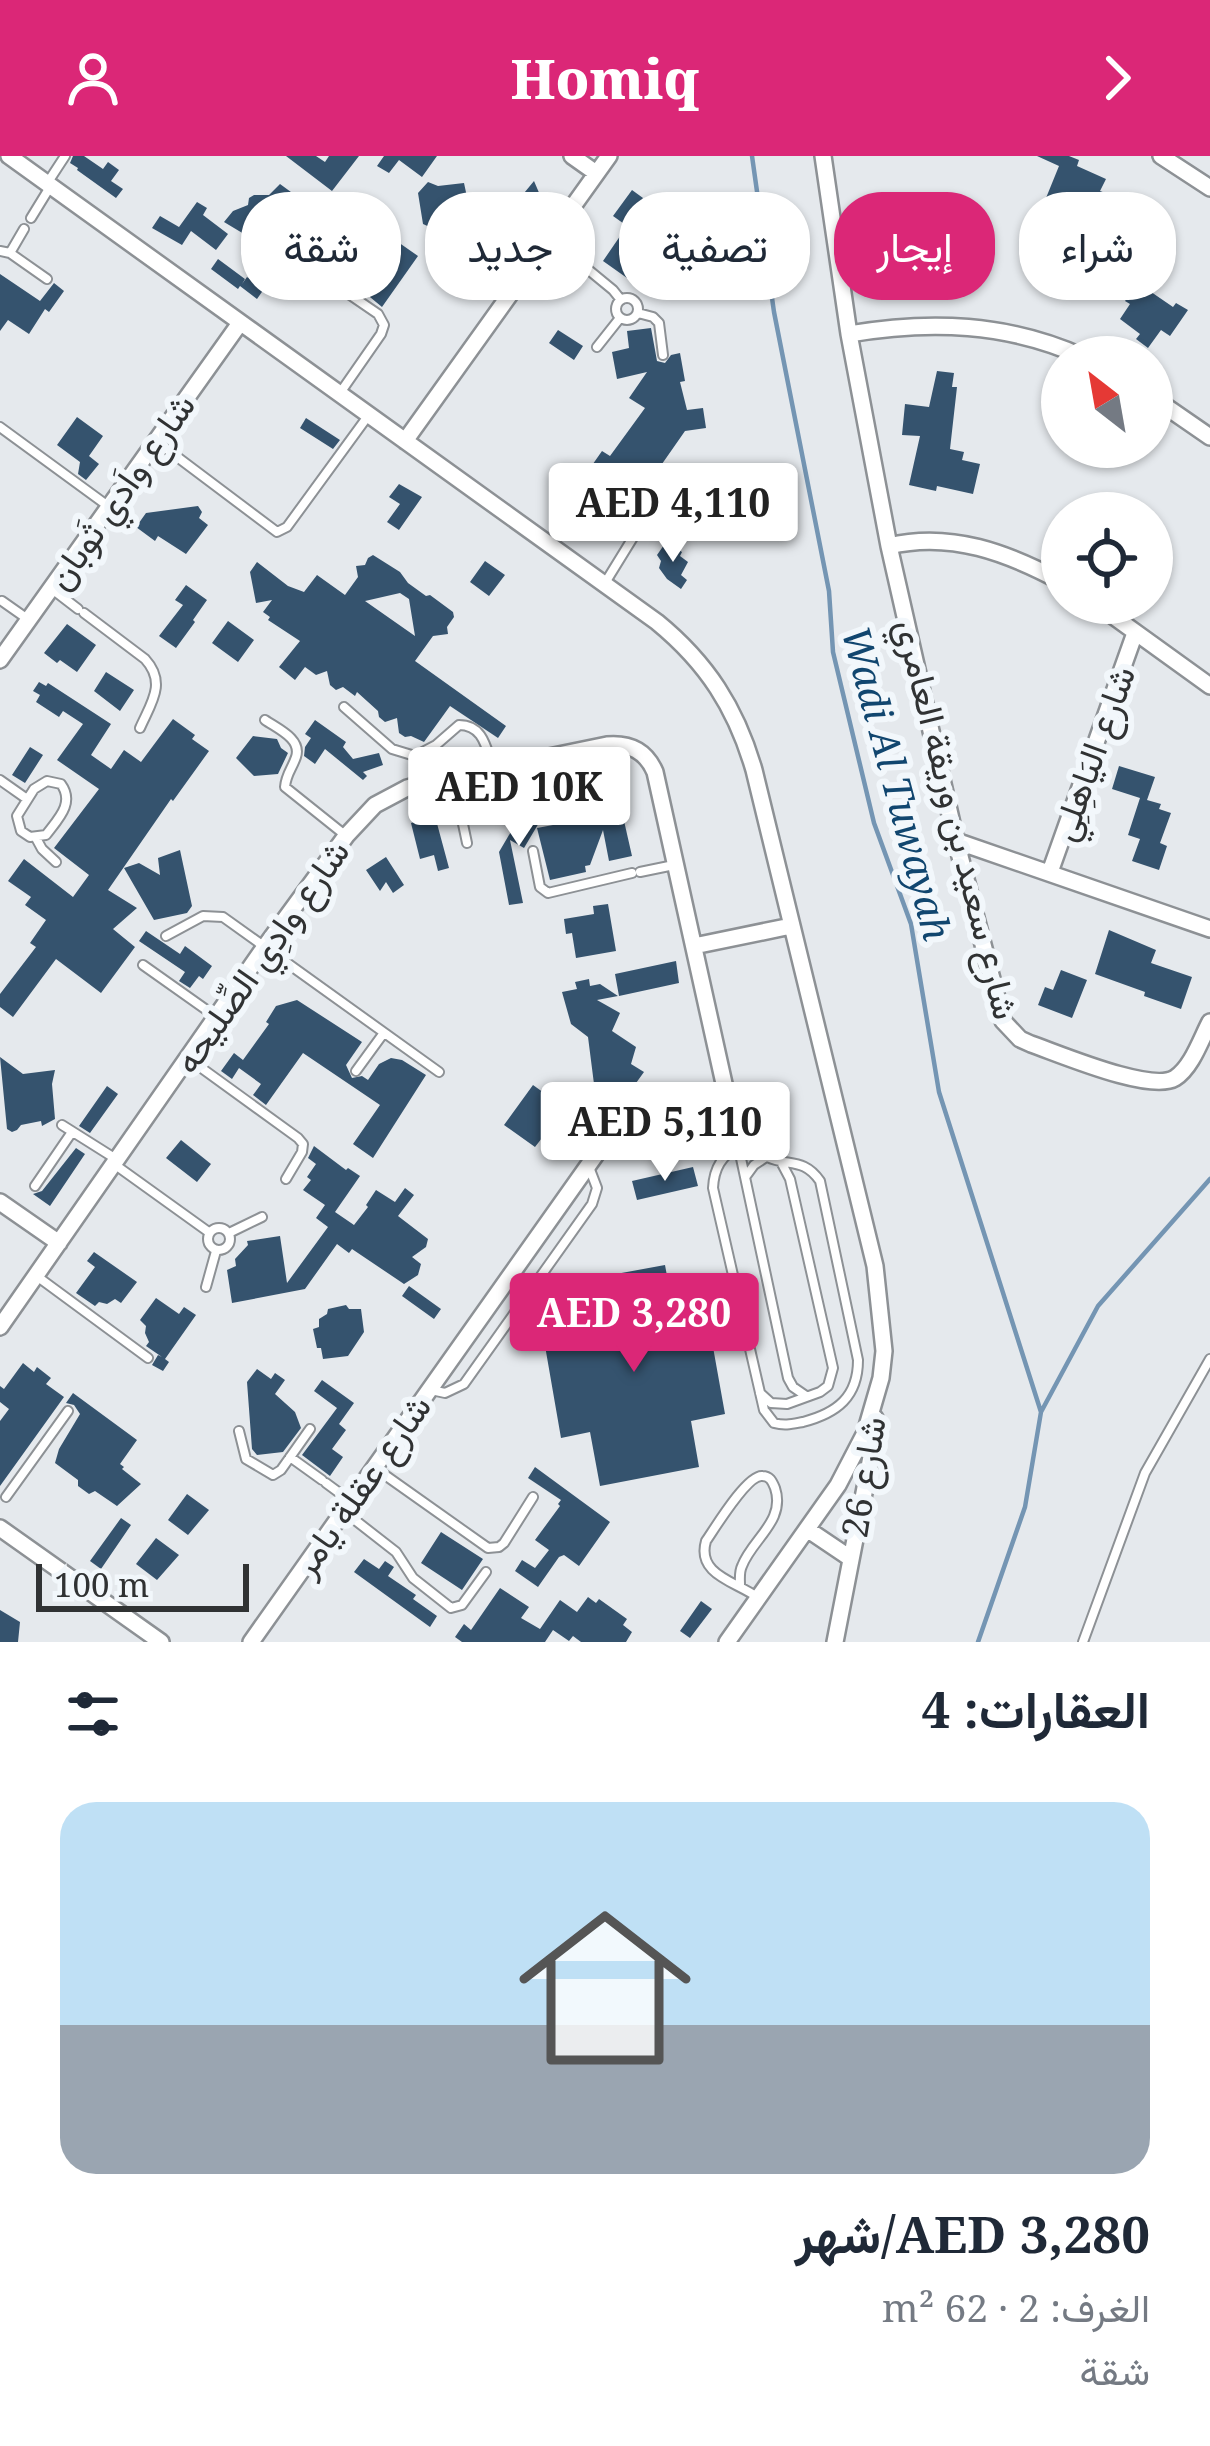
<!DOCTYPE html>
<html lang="ar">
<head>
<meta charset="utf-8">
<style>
	:root { --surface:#fff; --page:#f2f2f3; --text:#1f2937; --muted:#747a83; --accent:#db2777 }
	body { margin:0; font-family:"Noto Serif",Vazirmatn,serif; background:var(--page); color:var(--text); direction:rtl; height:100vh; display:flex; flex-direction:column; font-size:45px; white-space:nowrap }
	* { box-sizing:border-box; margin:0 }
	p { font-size:39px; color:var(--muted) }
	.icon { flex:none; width:66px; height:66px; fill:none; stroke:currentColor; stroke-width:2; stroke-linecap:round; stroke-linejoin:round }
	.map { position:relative; height:1486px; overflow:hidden; direction:ltr }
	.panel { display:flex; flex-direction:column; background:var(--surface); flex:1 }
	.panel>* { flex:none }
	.top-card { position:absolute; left:36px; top:36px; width:1140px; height:108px; direction:rtl; display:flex; gap:24px }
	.needle { width:78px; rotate:329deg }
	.tools { position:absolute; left:1041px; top:180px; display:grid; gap:24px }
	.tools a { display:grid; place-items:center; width:132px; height:132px; border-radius:50%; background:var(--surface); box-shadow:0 3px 9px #0004; font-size:60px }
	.scale { position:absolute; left:36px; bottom:30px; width:213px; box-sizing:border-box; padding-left:12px; border:6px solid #303233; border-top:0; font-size:33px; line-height:42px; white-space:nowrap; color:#303233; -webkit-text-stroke:9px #f2f7fb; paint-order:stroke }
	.price { position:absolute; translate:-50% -102px; padding:0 27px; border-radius:12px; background:#fff; color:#222; font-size:39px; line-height:78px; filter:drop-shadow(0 3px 6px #0008) }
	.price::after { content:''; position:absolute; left:50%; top:72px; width:36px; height:27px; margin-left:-18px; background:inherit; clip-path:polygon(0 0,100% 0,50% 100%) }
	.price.selected { background:var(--accent); color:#fff }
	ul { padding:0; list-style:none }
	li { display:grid; align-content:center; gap:24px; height:636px; padding:0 60px }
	li span { display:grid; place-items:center; height:372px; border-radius:36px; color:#555 }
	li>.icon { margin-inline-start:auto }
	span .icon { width:216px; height:216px; fill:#fffc; stroke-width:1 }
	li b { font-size:51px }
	h2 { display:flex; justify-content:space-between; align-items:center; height:144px; padding:0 60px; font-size:51px }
	.tag { padding:0 42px; border-radius:48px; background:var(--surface); box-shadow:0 3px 9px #0004; font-size:42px; line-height:108px }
	.tag.selected { background:var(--accent); color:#fff }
	header { display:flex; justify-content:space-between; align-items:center; height:156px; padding:0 60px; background:var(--accent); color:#fff; font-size:54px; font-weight:800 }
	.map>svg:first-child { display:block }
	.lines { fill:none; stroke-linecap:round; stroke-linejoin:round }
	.stream { stroke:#7495b3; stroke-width:4.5 }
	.building { fill:#35536e; fill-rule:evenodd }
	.service-casing { stroke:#8d9195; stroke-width:12 }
	.minor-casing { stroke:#8d9195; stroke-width:20 }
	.service { stroke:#fff; stroke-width:8 }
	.minor { stroke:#fff; stroke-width:15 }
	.labels { text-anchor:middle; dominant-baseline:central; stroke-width:12; stroke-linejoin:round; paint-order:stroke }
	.street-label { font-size:36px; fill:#303233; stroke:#f2f7fb }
	.water-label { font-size:39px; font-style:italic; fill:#11466f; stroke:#f2f7fb }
</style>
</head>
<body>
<header><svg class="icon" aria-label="forward" viewBox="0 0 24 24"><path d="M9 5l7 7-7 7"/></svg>Homiq<svg class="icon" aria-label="person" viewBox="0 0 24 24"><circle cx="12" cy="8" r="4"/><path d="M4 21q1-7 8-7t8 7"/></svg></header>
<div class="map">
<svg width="1210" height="1486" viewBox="0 0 1210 1486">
	<rect width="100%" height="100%" fill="#e5e9ed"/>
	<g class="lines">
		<!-- stream -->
		<path class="stream" d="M752 0 774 156 829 435 833 496 874 667 911 768 939 936 1041 1256
			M978 1486 1025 1351 1041 1256 1098 1150 1210 1023"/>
	</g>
	<!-- building -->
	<path class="building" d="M73 0H84L103 13 108 6 119 14 111 25 123 33 116 42 77 14 78 12 70 7Z
		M286 0H316L325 6 329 0H359L332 35Z
		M384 0H437L422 21 399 4 389 17 377 10Z
		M1037 0H1069L1079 4 1077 10 1106 23 1100 35 1119 42 1107 73 1111 74 1106 87 1086 79 1093 61 1046 42 1059 10Z
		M534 25 540 39 520 68 506 59Z
		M428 26 438 30 464 27 470 55 444 89 431 81 434 73 423 68 418 37Z
		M280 28 310 50 278 106 267 96 260 99 251 96 248 88 249 81 224 66 233 55 248 49 249 42 254 39H269Z
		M632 34 643 42 637 51 650 60 633 86 663 85 665 122 647 125 629 118 627 122 603 105 627 70 613 60Z
		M197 46 207 52 203 59 228 78 216 94 191 75 182 89 152 72 160 60 179 71Z
		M347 55 372 75 375 70 418 100 382 151 347 122 360 104 342 91 338 95 324 84Z
		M933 62 936 118 910 119 909 114 896 115 893 67Z
		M218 103 245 123 242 128 247 121 264 133 257 143 240 130 238 133 211 113Z
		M0 118 40 145 54 127 64 135 49 156 45 153 29 178 8 164 0 175Z
		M1138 127 1173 151 1176 147 1188 154 1170 180 1161 174 1148 192 1136 183 1140 178 1120 163 1130 148 1125 145Z
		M651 172 657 205 665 207 671 199 680 197 685 225 680 226 687 254 703 252 706 272 685 275 655 318 652 315 638 336 644 341 615 380 604 371 600 376 589 368 592 364 579 354 595 334 581 325 602 295 610 300 645 252 629 242 647 216 617 223 612 196 629 192 627 175Z
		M558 174 583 190 574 204 549 187Z
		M937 215 954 217 952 231H957L950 293 964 296 962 304 980 308 973 338 937 330 936 335 909 329 920 280 902 279 905 248 929 251Z
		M77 261 103 280 89 300 99 308 86 324 78 318 80 306 57 289Z
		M306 262 340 284 333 293 300 272Z
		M399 328 422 341 399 374 387 366 400 348 389 341Z
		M198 350 202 356 199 362 208 369 186 398 158 380 155 385 136 371 146 357Z
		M666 386 682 396 680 400 688 406 681 419 687 424 681 433 667 423 659 412 661 405 657 399Z
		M373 399 400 416 408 427 426 440 430 439 453 456 454 461 447 471 448 478 433 480 415 505 506 570 498 582 450 550 424 586 411 580 405 581 399 577 397 562 385 566 379 561 378 555 357 536 355 540 343 531 336 534 330 529 327 515 316 519 305 511 295 524 279 511 300 485 268 464 270 461 263 456 272 444 256 447 250 416 257 406 288 430 304 436 317 419 345 439 358 421 356 410 365 409 368 402ZM400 437 409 443 415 480 365 445Z
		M485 405 505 419 489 440 470 426Z
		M186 429 207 444 193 464 195 466 176 492 159 480 183 449 175 444Z
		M228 465 254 484 238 506 212 487Z
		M67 468 96 489 77 516 60 504 57 507 44 497Z
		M106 516 134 534 120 555 94 535Z
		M39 526 46 530 48 527 111 568 91 599 111 613 124 594 141 606 173 563 195 579 192 583 209 595 173 645 171 643 108 734 137 752 113 773 135 791 101 837 56 803 13 861 0 851V838L36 791 30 787 46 764 25 749 31 741 8 725 24 703 73 741 89 719 54 692 99 633 57 604 83 568 63 555 59 561 36 546 40 539 33 535Z
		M315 564 346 586 343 591 353 603 379 597 383 609 363 616 367 620 363 624 325 593 315 608 304 600 305 591 311 582 305 578Z
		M253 580 277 583 281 592 288 597 278 618 254 620 236 602Z
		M30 591 43 599 25 627 12 619Z
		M1119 610 1155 621 1147 644 1161 648 1159 653 1171 657 1160 687 1167 690 1159 714 1132 705 1140 683 1128 679 1140 642 1112 633Z
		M529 645 546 655 524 692 510 684 523 747 509 749 499 696Z
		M622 656 632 700 609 705 603 674 590 709 585 710 586 716 550 724 537 672Z
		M435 660 449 712 438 715 434 699 420 703 411 667Z
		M180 694 192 750 187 757 154 764 124 712 139 707 160 719 158 702Z
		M386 701 404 729 393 737 386 726 380 735 366 714Z
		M608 748 616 795 576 802 572 777 566 778 564 763 594 758 593 750Z
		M1109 774 1156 794 1151 807 1192 821 1181 853 1144 840 1145 836 1095 818Z
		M146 775 180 798 185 790 212 810 203 823 199 820 190 832 179 825 185 816 139 785Z
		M676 805 679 827 619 840 615 818Z
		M1061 814 1087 824 1072 862 1038 849 1045 831 1053 834Z
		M589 823 590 830 600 828 618 840 597 844 620 857 612 875 636 891 631 908 644 916 631 934 628 930 613 938 594 928 588 881 571 868 562 836 577 833 575 826Z
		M297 844 362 886 346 909 352 922 362 920 368 924 379 908 391 902 402 904 426 919 373 1002 353 988 380 949 303 897 266 949 253 939 261 928 239 912 232 923 221 915 234 897 243 904 269 868 266 866 276 850Z
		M0 901 23 918 55 914 52 928 55 963 42 970 41 965 21 969 17 974 12 976 7 973Z
		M533 929 565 952 573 941 586 950 577 962 566 953 544 983 542 982 535 991 504 969Z
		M107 930 118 938 90 977 79 970Z
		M181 984 211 1008 197 1026 166 1002Z
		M314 990 346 1014 348 1012 360 1020 335 1056 354 1069 368 1051 366 1049 376 1034 395 1046 405 1032 414 1039 398 1060 428 1083 426 1091 412 1101 421 1108 418 1119 404 1128 352 1093 349 1097 337 1088 305 1133 232 1147 227 1114 236 1110 235 1103 248 1089 247 1085 280 1080 287 1127 328 1071 316 1062 325 1049 303 1034 311 1024 307 1021 316 1008 308 1002Z
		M76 992 85 998 50 1050 33 1038 42 1035Z
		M693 1011 698 1030 637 1044 632 1025Z
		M94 1096 137 1126 121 1147 115 1143 107 1148 99 1146 95 1150 76 1137 95 1111 87 1105Z
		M665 1109 674 1158 706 1152 725 1258 691 1265 699 1311 600 1330 590 1276 561 1282 544 1184 576 1178 567 1127Z
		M409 1130 441 1153 434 1163 402 1140Z
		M156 1142 179 1158 184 1151 196 1159 165 1203 169 1206 163 1215 152 1209 158 1199 162 1201 146 1190 149 1186 145 1177 146 1170 140 1164Z
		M346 1149 349 1153H361L364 1176 348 1200 323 1203 321 1192H317L313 1173 319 1171V1163L327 1158 328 1153Z
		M23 1207 34 1216 37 1211 51 1222 46 1228 64 1241 0 1330V1265L9 1253 0 1246V1230L4 1233Z
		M257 1213 271 1223 275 1217 285 1224 275 1238 295 1256 301 1272 283 1296 257 1299 252 1293 247 1226Z
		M322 1224 354 1247 339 1268 346 1274 332 1293 343 1301 330 1320 302 1299 337 1252 314 1235Z
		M73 1237 137 1284 120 1308 124 1311 122 1313 141 1328 117 1350 95 1335 89 1338 78 1330V1324L55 1307 59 1293 80 1258 74 1249 66 1247Z
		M535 1311 610 1366 579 1410 564 1399 559 1401 538 1431 515 1415 522 1404 535 1412 549 1394 535 1384 560 1350 558 1348 561 1344 528 1322Z
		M187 1338 209 1354 188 1379 168 1364Z
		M121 1362 131 1369 101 1413 90 1405Z
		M441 1376 483 1403 462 1434 421 1407Z
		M156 1382 179 1399 157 1424 136 1408Z
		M364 1403 379 1413 385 1405 394 1411 388 1420 416 1439 413 1443 437 1460 430 1471 354 1416Z
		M500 1432 529 1451 521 1462 540 1473 560 1444 577 1456 588 1441 596 1447 599 1443 627 1463 623 1469 632 1476 626 1486H581L573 1480 569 1485 553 1474 545 1486H462L455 1481 464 1468 471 1474Z
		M701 1445 712 1453 690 1482 680 1475Z
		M0 1454 20 1466 18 1486H0Z"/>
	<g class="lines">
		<defs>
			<path id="service" d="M48 26 65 0
				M31 62 50 31
				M551 83 613 134 621 144
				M0 95 10 97 47 123
				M10 97 24 73
				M616 153a11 11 0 1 1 22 0a11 11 0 1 1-22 0Z
				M638 157 653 161 659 167 663 199
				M597 191 620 162
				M340 237 381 178 384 169 378 158 340 132
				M0 271 108 350
				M156 285 277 376 287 371 368 260
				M605 427 661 336
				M52 433 78 453
				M2 445 29 464
				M84 457 145 503C167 527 151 547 140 572
				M344 551 392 593 415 600 436 589 459 569C483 569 486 591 493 611
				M265 564C278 573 302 583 296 601 292 613 286 618 285 631L345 679
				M453 621 467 687
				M0 624 27 643
				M47 625 61 628C75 647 58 663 46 679L30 681 21 675 17 660 34 633Z
				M36 682 42 693 56 706
				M533 695 540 731 548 737 632 717
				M640 716 674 709
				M166 780 203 760 223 761 439 916
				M143 809 215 860
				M189 903 298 982 303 988 302 996 286 1023
				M356 915 383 878
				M730 951 788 1222 793 1231 806 1240
				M62 969 116 1003
				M739 991C753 991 755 995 767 1001 788 1011 803 1001 820 1025L858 1204C858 1241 837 1257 803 1266 792 1268 785 1270 774 1267L764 1254 713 1032C714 1013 721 999 739 991Z
				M114 1008 210 1077
				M746 1020 754 1009 766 1001
				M35 1030 72 976
				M208 1083a11 11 0 1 1 22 0a11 11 0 1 1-22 0Z
				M229 1077 262 1061
				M38 1121 148 1202
				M206 1131 216 1095
				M431 1234 445 1237 464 1228 592 1048 597 1032 589 1011
				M760 1237 771 1247 787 1248 820 1236 828 1230 833 1212 790 1023 781 1006
				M239 1275 246 1303 273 1319 281 1314 310 1273
				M290 1301 322 1324
				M375 1312 488 1392 499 1391 504 1387 533 1341
				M326 1327 349 1344
				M6 1341 68 1255
				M346 1357 396 1396 413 1422 451 1452 462 1449 486 1416
				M740 1429C740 1422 739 1416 742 1410 752 1383 786 1365 775 1332 772 1325 770 1320 762 1320 747 1319 715 1372 706 1385 696 1419 737 1426 757 1441
				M1083 1486 1145 1317 1210 1203"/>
			<path id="minor" d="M9 0 657 466C707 507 736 552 754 614L875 1110 884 1195 881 1222 865 1277 838 1329 727 1486
				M572 0 596 17
				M823 0 849 178 889 390 956 685 1003 865 1020 883 1031 888C1060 898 1151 937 1175 922 1192 911 1201 883 1210 866
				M1161 0 1210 32
				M849 178C930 164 1008 167 1083 201
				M1152 241 1210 281
				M405 285 609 0
				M889 390C951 375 1008 397 1062 426
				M1095 447 1210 530
				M0 504 240 167
				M956 685 1210 773
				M1050 716 1135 477
				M694 790 791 770
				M0 1046 59 1087
				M0 1171 264 792 346 680 375 649 407 632 428 626 607 589C630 587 646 595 655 616L729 950C678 959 635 959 597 997L251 1486
				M0 1372 161 1486
				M807 1373 850 1402
				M835 1486 871 1301 875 1262"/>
		</defs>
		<!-- service casing -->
		<use href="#service" class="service-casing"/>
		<!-- minor casing -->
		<use href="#minor" class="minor-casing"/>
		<!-- service -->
		<use href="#service" class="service"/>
		<!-- minor -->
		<use href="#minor" class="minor"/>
	</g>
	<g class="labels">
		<!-- street labels -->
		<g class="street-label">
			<text transform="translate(120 335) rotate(-55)">شارع واَدي ثَوبان</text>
			<text transform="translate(1092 597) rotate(-70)">شارع اليَاهِلِي</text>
			<text transform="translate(958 663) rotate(76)">شارع سعيد بن وريقة العامري</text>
			<text transform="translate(261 800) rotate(-55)">شارع وادِي الصِّليحه</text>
			<text transform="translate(863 1321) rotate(-81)">شارع 26</text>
			<text transform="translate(361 1329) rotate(-55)">شارع عقلة يامر</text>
		</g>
		<!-- water labels -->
		<g class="water-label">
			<text transform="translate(898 627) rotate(75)">Wadi Al Tuwayah</text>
		</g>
	</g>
</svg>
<div class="tools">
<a><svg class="needle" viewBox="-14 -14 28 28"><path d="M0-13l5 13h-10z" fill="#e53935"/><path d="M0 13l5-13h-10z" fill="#747a83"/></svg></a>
<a><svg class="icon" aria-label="locate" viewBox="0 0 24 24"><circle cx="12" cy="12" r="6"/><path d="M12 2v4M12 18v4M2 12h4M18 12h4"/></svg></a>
</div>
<div class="scale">100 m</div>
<b class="price" style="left:673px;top:409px">AED 4,110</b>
<b class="price" style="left:519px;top:693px">AED 10K</b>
<b class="price" style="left:665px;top:1028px">AED 5,110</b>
<b class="price selected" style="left:634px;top:1219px">AED 3,280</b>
<div class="top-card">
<a class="tag">شراء</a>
<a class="tag selected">إيجار</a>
<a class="tag">تصفية</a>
<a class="tag">جديد</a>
<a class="tag">شقة</a>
</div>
</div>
<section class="panel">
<h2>العقارات: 4<svg class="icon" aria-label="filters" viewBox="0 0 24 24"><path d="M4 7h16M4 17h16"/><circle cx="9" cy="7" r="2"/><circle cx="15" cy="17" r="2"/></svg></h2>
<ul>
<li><span style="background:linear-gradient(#bfe0f5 60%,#9aa5b1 0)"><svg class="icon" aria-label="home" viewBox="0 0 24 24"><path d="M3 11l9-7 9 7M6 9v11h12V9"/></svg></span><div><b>AED 3,280/شهر</b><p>الغرف: 2 · 62 m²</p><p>شقة</p></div></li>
</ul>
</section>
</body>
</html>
